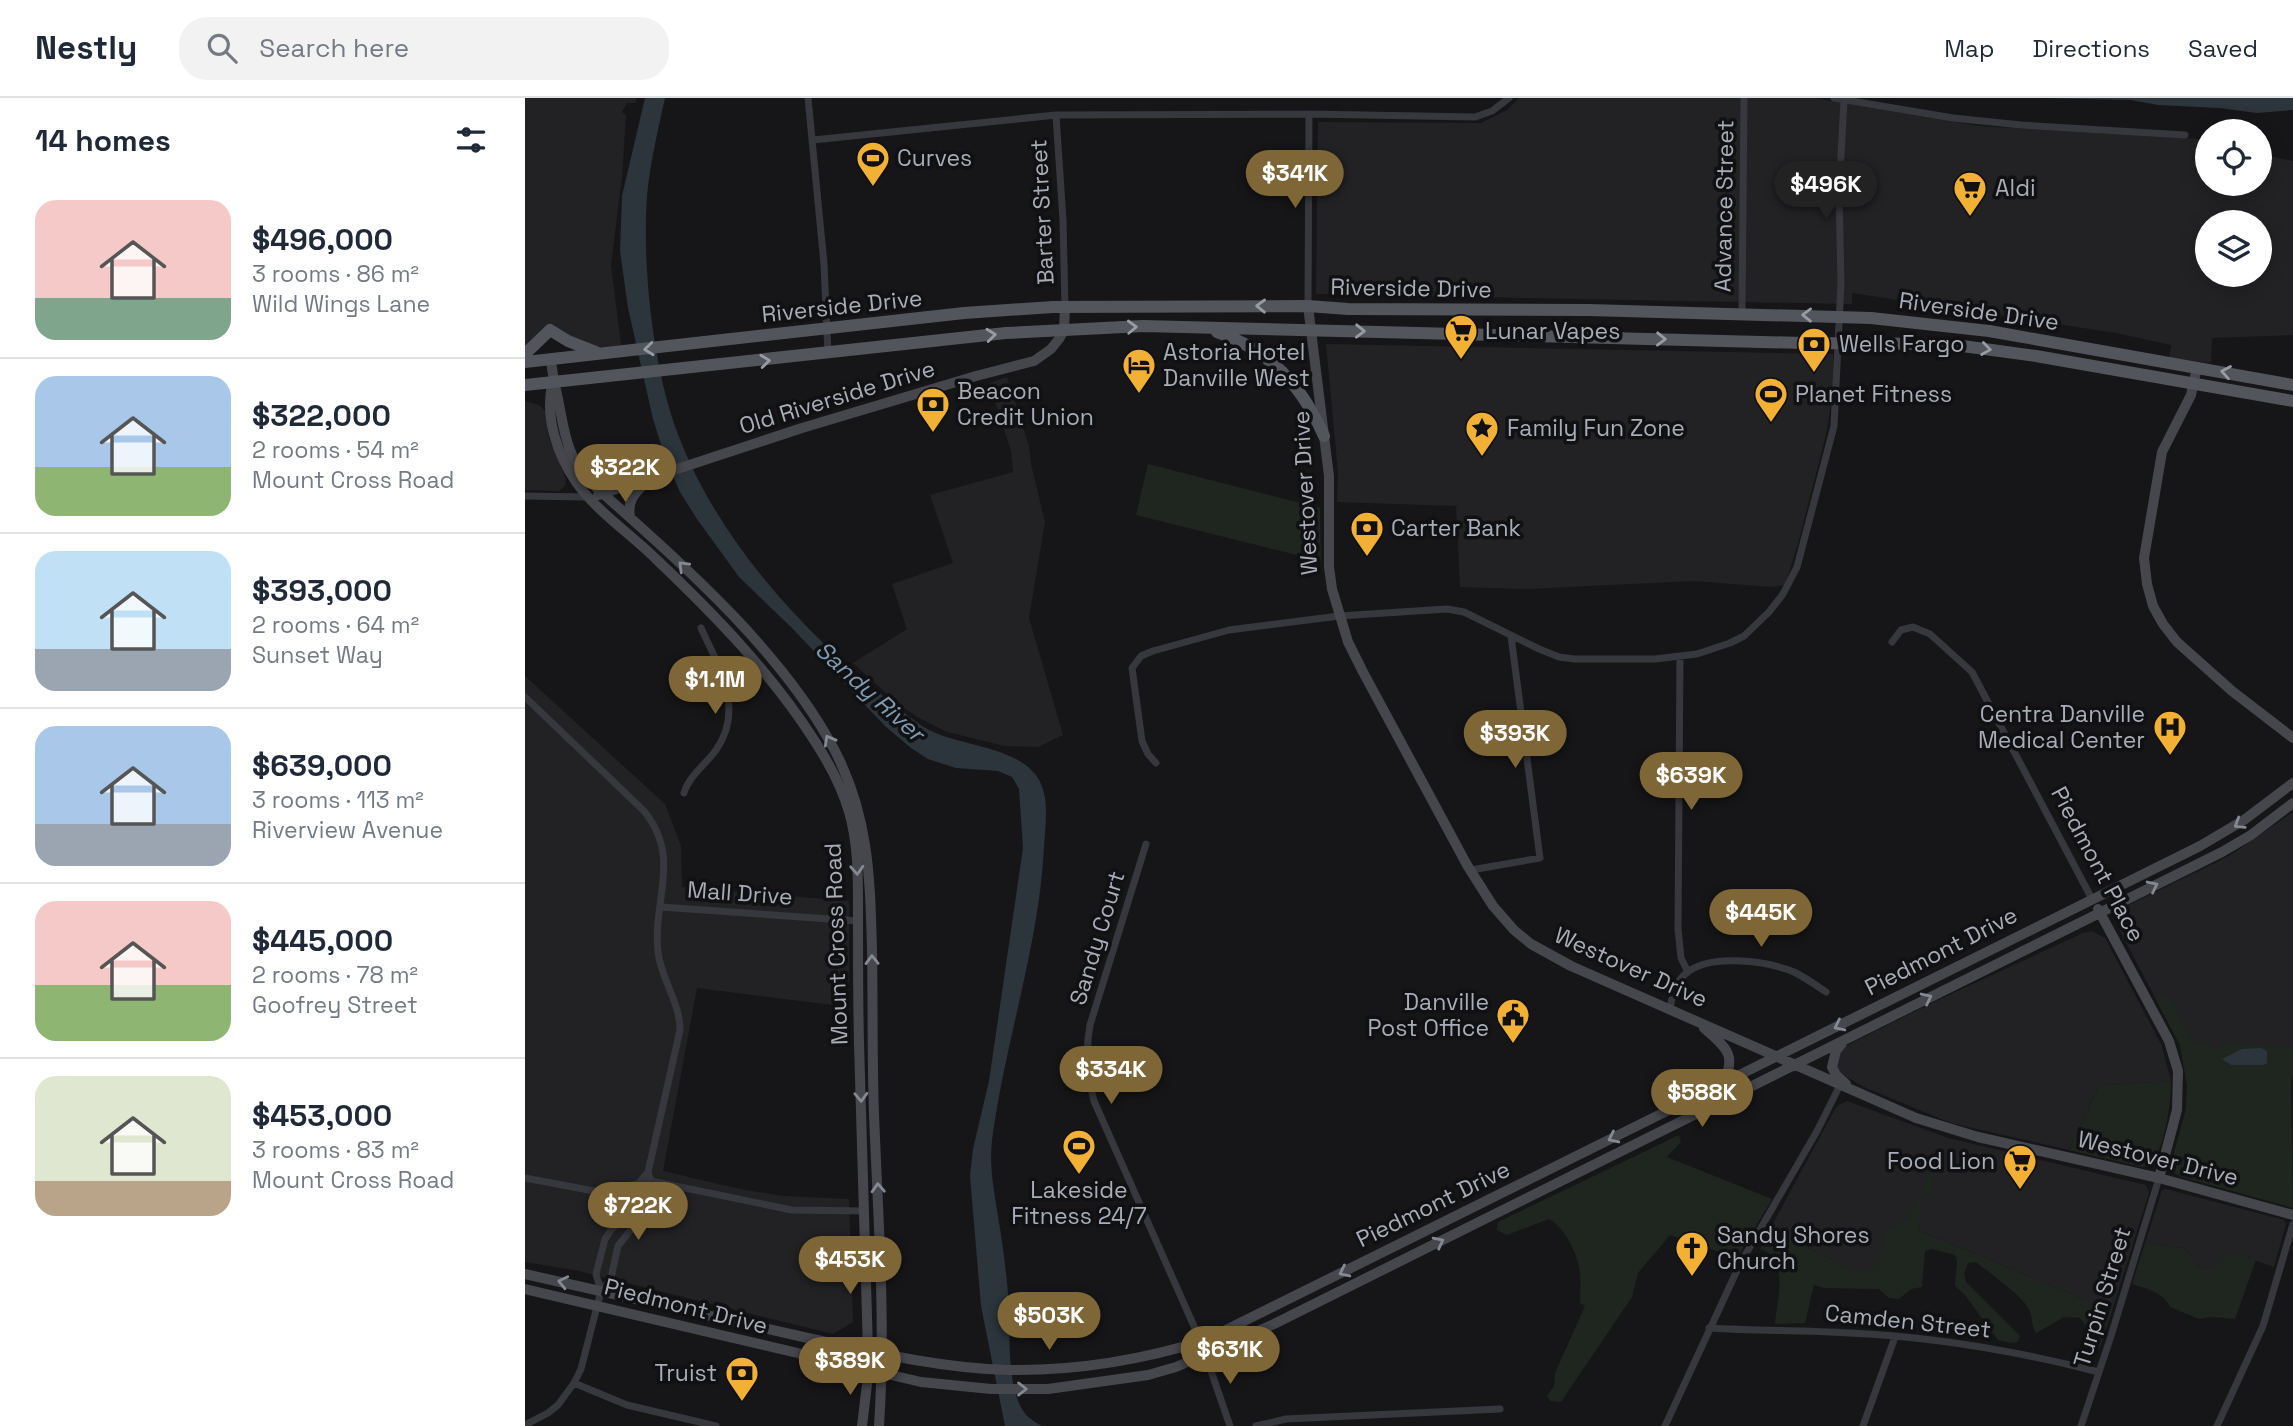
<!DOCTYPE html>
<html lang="en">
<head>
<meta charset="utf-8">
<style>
	:root { --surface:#fff; --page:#f2f2f3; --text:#1f2937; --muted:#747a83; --line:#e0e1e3; --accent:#7e6636 }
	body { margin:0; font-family:"Space Grotesk",sans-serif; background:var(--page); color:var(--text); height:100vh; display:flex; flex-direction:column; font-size:26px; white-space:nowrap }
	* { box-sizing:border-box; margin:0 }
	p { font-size:23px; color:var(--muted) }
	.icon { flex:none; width:38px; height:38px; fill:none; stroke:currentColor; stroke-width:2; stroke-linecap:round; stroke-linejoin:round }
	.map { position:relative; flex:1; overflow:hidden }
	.side { display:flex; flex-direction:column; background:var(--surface); width:525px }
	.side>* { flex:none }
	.buttons { position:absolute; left:1670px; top:21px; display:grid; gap:14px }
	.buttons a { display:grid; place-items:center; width:77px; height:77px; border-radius:50%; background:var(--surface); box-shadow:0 4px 18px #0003; font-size:35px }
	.price { position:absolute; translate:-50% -60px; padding:0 16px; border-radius:24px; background:var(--accent); color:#fff; font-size:23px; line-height:46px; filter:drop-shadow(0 2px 4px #0008) }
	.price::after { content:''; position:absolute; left:50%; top:42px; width:21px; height:16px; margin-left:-10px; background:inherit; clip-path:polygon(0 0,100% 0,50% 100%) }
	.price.selected { background:#222; color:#fff }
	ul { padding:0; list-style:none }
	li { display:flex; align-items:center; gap:21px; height:175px; padding:0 35px }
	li+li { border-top:2px solid var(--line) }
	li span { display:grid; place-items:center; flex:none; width:196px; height:140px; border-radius:21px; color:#555 }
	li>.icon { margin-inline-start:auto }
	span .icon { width:84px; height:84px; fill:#fffc; stroke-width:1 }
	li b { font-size:30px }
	h2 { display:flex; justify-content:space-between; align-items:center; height:84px; padding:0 35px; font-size:30px }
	header { display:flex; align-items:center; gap:42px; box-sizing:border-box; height:98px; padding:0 35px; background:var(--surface); border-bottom:2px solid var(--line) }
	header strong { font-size:33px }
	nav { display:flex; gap:38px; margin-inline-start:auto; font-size:24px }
	.search { width:490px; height:63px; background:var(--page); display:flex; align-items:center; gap:18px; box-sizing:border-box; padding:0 24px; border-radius:28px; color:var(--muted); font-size:26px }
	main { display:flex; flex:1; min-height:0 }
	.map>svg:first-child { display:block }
	.built { fill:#222225; fill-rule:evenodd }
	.green { fill:#1e261f }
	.water { fill:#2c353c }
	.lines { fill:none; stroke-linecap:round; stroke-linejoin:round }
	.street { stroke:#37383d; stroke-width:7 }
	.secondary { stroke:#45474d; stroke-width:10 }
	.primary { stroke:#53555c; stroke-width:12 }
	.oneway { stroke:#979ba6 }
	.oneway2 { stroke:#858993 }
	.labels { text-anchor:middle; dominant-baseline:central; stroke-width:7; stroke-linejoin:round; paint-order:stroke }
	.poi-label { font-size:23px; fill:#a8adb8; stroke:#111113; text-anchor:start }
	.street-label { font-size:23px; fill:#a8adb8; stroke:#111113 }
	.water-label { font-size:24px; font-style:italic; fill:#7f9bb3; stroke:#111113 }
</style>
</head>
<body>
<header>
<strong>Nestly</strong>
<div class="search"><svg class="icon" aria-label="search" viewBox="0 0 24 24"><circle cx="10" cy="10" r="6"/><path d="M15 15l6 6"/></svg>Search here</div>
<nav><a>Map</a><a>Directions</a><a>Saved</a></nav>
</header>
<main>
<section class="side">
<h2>14 homes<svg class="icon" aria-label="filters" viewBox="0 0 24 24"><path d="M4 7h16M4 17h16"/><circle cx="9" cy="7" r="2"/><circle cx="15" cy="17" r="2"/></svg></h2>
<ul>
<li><span style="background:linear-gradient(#f6c9c9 70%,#7fa58c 0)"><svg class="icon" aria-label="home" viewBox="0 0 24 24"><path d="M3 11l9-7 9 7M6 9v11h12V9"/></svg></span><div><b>$496,000</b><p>3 rooms · 86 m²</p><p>Wild Wings Lane</p></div></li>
<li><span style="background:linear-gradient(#a9c7e8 65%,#8fb573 0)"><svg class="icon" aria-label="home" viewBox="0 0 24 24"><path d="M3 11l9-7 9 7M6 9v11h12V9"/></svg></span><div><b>$322,000</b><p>2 rooms · 54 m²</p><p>Mount Cross Road</p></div></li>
<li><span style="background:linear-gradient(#bfe0f5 70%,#9aa5b1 0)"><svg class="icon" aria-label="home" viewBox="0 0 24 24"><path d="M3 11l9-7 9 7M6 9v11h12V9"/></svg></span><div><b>$393,000</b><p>2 rooms · 64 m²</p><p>Sunset Way</p></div></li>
<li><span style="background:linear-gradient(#a9c7e8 70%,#9aa5b1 0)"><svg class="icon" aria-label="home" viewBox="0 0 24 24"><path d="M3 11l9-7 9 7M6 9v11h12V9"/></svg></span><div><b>$639,000</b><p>3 rooms · 113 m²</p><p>Riverview Avenue</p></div></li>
<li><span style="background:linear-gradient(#f6c9c9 60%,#8fb573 0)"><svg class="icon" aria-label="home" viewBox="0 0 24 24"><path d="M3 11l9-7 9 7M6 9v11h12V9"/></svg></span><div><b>$445,000</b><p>2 rooms · 78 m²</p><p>Goofrey Street</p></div></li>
<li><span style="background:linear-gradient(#dfe7d0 75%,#b9a48a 0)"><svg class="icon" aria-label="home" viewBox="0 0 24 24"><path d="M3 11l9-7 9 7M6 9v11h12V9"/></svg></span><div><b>$453,000</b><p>3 rooms · 83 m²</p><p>Mount Cross Road</p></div></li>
</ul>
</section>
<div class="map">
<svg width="1768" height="1328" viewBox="0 0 1768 1328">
	<rect width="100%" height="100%" fill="#161618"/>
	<!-- built -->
	<path class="built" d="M0 0H111V5H102L97 14 101 17 97 79 86 167 97 254 50 243 34 234 0 256Z
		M994 0H1289L1454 28 1674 41 1682 43V86H1734V56L1768 63V237L1687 240 1686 265 1644 260 1646 247 1591 235 1327 195V206L791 196 793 24 956 25 982 12ZM1682 124H1734V177H1682Z
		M801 246 1308 256V293L1301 337 1273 446 1260 487 1246 489 1169 483 1002 491 935 489 931 408 812 404 813 375Z
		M482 279 504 348 506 366 520 424 504 520 538 637 513 649 479 648 422 634 394 620 373 606 328 565 382 531 367 486 428 465 405 397 488 374 486 353 464 285Z
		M0 303 14 307 20 313 24 341 41 381 40 388 34 393 0 392Z
		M0 578 140 706 156 748 157 789 324 803V909L172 890 138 1073 215 1091 258 1098 324 1101 328 1224 308 1236 54 1173 0 1164Z
		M1768 714V980L1661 1010 1662 987 1655 947 1593 829V816L1598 810 1608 805 1704 758Z
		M1567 833 1580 840 1637 948 1646 983 1582 987 1573 990 1544 1052 1426 1025 1341 990 1315 975 1312 968 1314 954 1321 948 1411 903 1558 835Z
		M1322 1003 1423 1040 1621 1087 1624 1095 1587 1213 1386 1129 1346 1181 1245 1131 1310 1011 1313 1007Z
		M1641 1091 1759 1122 1761 1126 1749 1169 1705 1154 1687 1173 1675 1170 1659 1150 1620 1145 1637 1092Z"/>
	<!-- green -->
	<path class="green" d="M623 366 795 410 796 463 611 417Z
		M1641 895 1667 944 1686 946V950L1694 951 1695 945 1768 949 1766 990 1768 1110 1657 1079 1649 1075 1646 1065 1661 1011 1662 987 1655 947 1632 904Z
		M1646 983C1646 1005 1640 1054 1623 1068L1617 1069 1544 1052 1573 990 1582 987Z
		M1154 1037 1156 1044 1142 1059 1247 1101 1212 1160 1145 1137 1113 1175 1107 1199 1036 1304 1025 1303 1022 1298 1029 1288 1030 1275 1060 1208 1055 1205C1055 1195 1056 1186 1055 1176 1054 1158 1040 1130 1024 1121L982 1137 972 1132 973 1124Z
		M1407 1071H1410L1407 1097 1398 1094 1393 1132 1587 1213 1575 1249 1568 1257 1563 1258 1559 1252 1562 1229 1555 1220 1539 1219 1511 1235C1506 1227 1508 1222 1505 1214 1501 1200 1463 1174 1451 1164L1443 1165 1439 1175 1441 1184 1495 1238 1493 1244 1485 1245 1473 1242 1440 1197 1430 1188 1432 1163 1430 1157 1407 1151 1400 1153 1397 1189 1386 1191 1374 1201 1364 1200 1354 1191 1299 1190 1289 1187 1280 1225 1250 1226C1252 1202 1265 1160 1235 1151L1245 1131 1332 1174C1364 1174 1351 1145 1363 1133 1369 1126 1376 1128 1383 1123Z
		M1620 1145 1659 1150 1675 1170 1687 1172 1705 1154 1731 1162 1710 1221 1686 1219 1674 1221 1645 1209C1638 1194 1622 1191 1607 1186Z"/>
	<!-- water -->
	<path class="water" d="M120 0H140C133 32 125 65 122 98 117 169 128 272 154 339 198 454 299 557 397 628 431 651 508 645 519 695 523 711 520 732 519 749 514 849 480 943 467 1042 464 1068 469 1093 473 1118 478 1148 482 1178 484 1209 485 1238 482 1291 499 1314 503 1320 510 1324 517 1328H480L456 1208 445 1078 448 1051 464 983 498 750 494 691 487 679 473 673 431 670 403 661 386 650 361 629 267 530 214 479 172 421 155 394 141 362 128 321 103 210 95 153 97 98Z
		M1514 0H1768V12L1732 15 1694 10 1633 7 1606 2Z
		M1736 950 1742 953V965L1739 967H1706L1697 961 1717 951Z"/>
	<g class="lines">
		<!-- street -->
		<path class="street" d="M283 0 299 166 303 256
			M1309 0 1428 20 1496 27 1660 37
			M531 17 538 122 540 209
			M288 42 531 17 784 16 950 19 967 13 984 0
			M783 208 784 16
			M1217 215 1219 0
			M0 398 62 399
			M1367 544 1376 532 1388 529 1405 536 1447 574 1567 801
			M1155 559 1153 831 1156 860 1163 874
			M0 599 118 712C158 759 127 802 133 854 136 881 155 904 155 932L123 1074 126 1083
			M631 665 623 656 617 643 607 570 616 558 628 553 704 532 814 518 922 511 939 514 1014 551 1034 559 1049 561H1130L1172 556 1205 545 1219 538 1244 514 1258 496 1272 469 1309 328 1316 185 1314 94 1319 2
			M159 695C164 678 181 666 191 652 220 611 194 569 176 530
			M621 746 565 927C560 953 562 977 569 1003L676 1244 705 1328
			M946 772 1015 760 986 538
			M136 809 333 823
			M1145 911C1147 898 1150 886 1159 877 1183 854 1242 863 1269 874 1281 880 1291 887 1301 894
			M0 1080 74 1094 126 1083 267 1112 338 1113
			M76 1096 94 1107 93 1125
			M76 1193 71 1176 80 1141 86 1132 105 1115 113 1086 123 1074
			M1184 1230C1231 1233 1278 1232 1325 1235 1410 1239 1492 1253 1574 1274
			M49 1285 102 1307 191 1328
			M0 1327 23 1315 33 1307 49 1285 56 1271 76 1193 86 1180 93 1148 115 1120 126 1083
			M731 1328 761 1321 975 1311
			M1140 1328 1215 1166 1292 1033 1315 987
			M1338 1328 1370 1239
			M1556 1328 1586 1238 1634 1080
			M1692 1328 1738 1228 1768 1126"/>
		<!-- secondary -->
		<path class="secondary" d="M783 208 804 378V469L807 491 823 544 838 574 942 767 968 808 989 832 1006 846 1046 868 1391 1020 1453 1039 1634 1080 1768 1117
			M26 261C27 277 31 291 34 306 40 337 42 357 64 383 149 459 255 549 309 651 344 718 345 779 347 852 348 906 347 961 349 1016 353 1120 361 1223 354 1328
			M1672 269 1666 297 1637 354 1619 460 1622 486 1628 508 1638 526 1652 544 1707 593 1768 640
			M27 287C20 320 32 356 51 384 72 414 106 436 132 462 191 518 248 577 291 645 305 667 317 689 324 714 334 748 333 785 333 821 333 862 333 904 334 945 337 1048 340 1151 343 1253L342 1286 337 1328
			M73 397 277 330 451 278 509 263 526 251 534 241 539 232 540 209
			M105 419C102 402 110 395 122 383
			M1573 811 1644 943 1653 973 1652 1012 1634 1080
			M1179 930C1199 948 1214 957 1197 985
			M1318 944 1311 953 1307 969 1311 977 1321 986
			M0 1176C91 1196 182 1218 274 1238 343 1253 412 1270 483 1272 550 1273 617 1262 681 1242L1675 748 1719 722 1768 685
			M0 1191 396 1284 466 1291H523L623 1277 651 1269 749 1226 1697 754 1726 737 1768 705"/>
		<!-- primary -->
		<path class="primary" d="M692 234C745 252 777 288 799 338
			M0 256 25 232 43 243 71 254
			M0 264 439 215 528 209 783 208 823 211 1064 212 1346 220 1464 233 1768 287
			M0 287 481 235 618 228 1278 245 1423 246 1511 258 1768 303"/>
	</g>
	<!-- one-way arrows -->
	<defs><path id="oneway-chevron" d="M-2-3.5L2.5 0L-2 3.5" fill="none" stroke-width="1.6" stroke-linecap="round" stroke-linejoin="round" transform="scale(1.75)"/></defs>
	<g class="oneway">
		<use href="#oneway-chevron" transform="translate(736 208) rotate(-179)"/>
		<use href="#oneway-chevron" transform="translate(1282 217) rotate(-179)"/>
		<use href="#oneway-chevron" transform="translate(607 229) rotate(-2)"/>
		<use href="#oneway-chevron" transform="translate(835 233) rotate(1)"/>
		<use href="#oneway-chevron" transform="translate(466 237) rotate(-6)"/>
		<use href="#oneway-chevron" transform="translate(1136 241) rotate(1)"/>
		<use href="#oneway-chevron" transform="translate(124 251) rotate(174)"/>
		<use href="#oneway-chevron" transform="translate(1461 251) rotate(8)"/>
		<use href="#oneway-chevron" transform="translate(240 263) rotate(-6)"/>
		<use href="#oneway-chevron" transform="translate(1701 274) rotate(-170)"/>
	</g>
	<g class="oneway2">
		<use href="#oneway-chevron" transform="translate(158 468) rotate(-136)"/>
		<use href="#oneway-chevron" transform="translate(304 642) rotate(-119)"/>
		<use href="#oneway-chevron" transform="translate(1714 726) rotate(148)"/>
		<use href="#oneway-chevron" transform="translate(332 772) rotate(87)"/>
		<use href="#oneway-chevron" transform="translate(1628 788) rotate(-26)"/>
		<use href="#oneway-chevron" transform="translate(347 862) rotate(-91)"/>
		<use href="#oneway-chevron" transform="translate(1402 900) rotate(-26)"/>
		<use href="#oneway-chevron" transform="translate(1314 928) rotate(154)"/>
		<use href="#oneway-chevron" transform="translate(336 999) rotate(88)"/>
		<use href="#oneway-chevron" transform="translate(1088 1040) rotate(154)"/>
		<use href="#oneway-chevron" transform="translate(353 1090) rotate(-93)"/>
		<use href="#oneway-chevron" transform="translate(914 1144) rotate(-27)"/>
		<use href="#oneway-chevron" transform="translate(819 1174) rotate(154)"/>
		<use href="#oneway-chevron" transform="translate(38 1184) rotate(-167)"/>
		<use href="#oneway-chevron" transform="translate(497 1291)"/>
	</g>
	<!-- icons -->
	<defs>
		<symbol id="stadium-pin" viewBox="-11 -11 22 30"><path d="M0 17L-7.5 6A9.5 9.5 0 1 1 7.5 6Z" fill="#f2b134" stroke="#111113"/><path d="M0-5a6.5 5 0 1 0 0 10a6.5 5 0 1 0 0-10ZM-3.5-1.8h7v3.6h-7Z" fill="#111"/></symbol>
		<symbol id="supermarket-pin" viewBox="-11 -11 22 30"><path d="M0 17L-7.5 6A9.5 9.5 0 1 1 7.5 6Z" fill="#f2b134" stroke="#111113"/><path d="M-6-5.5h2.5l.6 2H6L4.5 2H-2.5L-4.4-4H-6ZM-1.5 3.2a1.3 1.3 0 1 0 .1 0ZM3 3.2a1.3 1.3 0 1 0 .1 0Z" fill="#111"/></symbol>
		<symbol id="bank-pin" viewBox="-11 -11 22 30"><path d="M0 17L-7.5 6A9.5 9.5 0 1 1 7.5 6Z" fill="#f2b134" stroke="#111113"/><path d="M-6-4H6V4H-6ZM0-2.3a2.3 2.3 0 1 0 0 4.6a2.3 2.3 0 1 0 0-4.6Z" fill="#111"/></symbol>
		<symbol id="hotel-pin" viewBox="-11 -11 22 30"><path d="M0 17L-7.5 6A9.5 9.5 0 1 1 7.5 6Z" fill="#f2b134" stroke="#111113"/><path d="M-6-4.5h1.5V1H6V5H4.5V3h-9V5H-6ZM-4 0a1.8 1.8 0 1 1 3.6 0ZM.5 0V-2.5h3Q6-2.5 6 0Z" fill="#111"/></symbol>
		<symbol id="sight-pin" viewBox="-11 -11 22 30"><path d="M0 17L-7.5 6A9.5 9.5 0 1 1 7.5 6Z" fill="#f2b134" stroke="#111113"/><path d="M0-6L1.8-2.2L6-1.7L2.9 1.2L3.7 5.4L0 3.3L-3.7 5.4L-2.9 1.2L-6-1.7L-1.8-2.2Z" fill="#111"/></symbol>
		<symbol id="hospital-pin" viewBox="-11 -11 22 30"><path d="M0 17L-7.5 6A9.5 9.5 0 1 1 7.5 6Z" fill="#f2b134" stroke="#111113"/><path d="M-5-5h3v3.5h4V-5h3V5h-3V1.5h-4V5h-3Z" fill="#111"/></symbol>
		<symbol id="civic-pin" viewBox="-11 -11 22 30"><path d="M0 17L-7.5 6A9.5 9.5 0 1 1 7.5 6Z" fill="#f2b134" stroke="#111113"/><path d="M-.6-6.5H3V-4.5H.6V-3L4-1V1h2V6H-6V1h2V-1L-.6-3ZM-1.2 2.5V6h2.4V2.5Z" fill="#111"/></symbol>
		<symbol id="church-pin" viewBox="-11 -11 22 30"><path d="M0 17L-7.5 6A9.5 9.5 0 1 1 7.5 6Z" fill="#f2b134" stroke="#111113"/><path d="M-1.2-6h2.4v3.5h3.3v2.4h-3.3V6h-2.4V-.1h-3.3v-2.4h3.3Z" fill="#111"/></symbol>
	</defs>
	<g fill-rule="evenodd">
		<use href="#stadium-pin" x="329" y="41" width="38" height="52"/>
		<use href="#supermarket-pin" x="1426" y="71" width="38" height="52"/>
		<use href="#supermarket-pin" x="917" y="214" width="38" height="52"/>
		<use href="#bank-pin" x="1270" y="227" width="38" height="52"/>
		<use href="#hotel-pin" x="595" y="248" width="38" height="52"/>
		<use href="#stadium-pin" x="1227" y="277" width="38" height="52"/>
		<use href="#bank-pin" x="389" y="287" width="38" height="52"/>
		<use href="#sight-pin" x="938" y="311" width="38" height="52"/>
		<use href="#bank-pin" x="823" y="411" width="38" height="52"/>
		<use href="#hospital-pin" x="1626" y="610" width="38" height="52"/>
		<use href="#civic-pin" x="969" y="898" width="38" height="52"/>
		<use href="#stadium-pin" x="535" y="1029" width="38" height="52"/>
		<use href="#supermarket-pin" x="1476" y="1044" width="38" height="52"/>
		<use href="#church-pin" x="1148" y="1131" width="38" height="52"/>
		<use href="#bank-pin" x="198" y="1256" width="38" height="52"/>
	</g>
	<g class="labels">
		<!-- poi labels -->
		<g class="poi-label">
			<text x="372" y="60">Curves</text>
			<text x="1470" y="90">Aldi</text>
			<text x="960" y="233">Lunar Vapes</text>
			<text x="1314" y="246">Wells Fargo</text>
			<text x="638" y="254">Astoria Hotel<tspan x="638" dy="26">Danville West</tspan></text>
			<text x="432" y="293">Beacon<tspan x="432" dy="26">Credit Union</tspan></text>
			<text x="1270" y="296">Planet Fitness</text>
			<text x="982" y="330">Family Fun Zone</text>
			<text x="866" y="430">Carter Bank</text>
			<text x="1620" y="616" text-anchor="end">Centra Danville<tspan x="1620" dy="26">Medical Center</tspan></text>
			<text x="964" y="904" text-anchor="end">Danville<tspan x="964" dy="26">Post Office</tspan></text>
			<text x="1470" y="1063" text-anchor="end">Food Lion</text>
			<text x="554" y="1092" text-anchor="middle">Lakeside<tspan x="554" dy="26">Fitness 24/7</tspan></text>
			<text x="1192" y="1137">Sandy Shores<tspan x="1192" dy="26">Church</tspan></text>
			<text x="192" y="1275" text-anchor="end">Truist</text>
		</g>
		<!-- street labels -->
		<g class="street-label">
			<text transform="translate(1199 108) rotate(-89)">Advance Street</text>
			<text transform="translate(517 114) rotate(-93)">Barter Street</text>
			<text transform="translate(886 190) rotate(1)">Riverside Drive</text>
			<text transform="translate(317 208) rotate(-6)">Riverside Drive</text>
			<text transform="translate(1454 213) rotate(8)">Riverside Drive</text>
			<text transform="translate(312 299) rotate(-17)">Old Riverside Drive</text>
			<text transform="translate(780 395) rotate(-93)">Westover Drive</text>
			<text transform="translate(1573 766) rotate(62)">Piedmont Place</text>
			<text transform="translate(215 795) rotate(4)">Mall Drive</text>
			<text transform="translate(572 840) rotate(-73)">Sandy Court</text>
			<text transform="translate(311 846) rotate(-92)">Mount Cross Road</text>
			<text transform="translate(1416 853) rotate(-27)">Piedmont Drive</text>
			<text transform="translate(1106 869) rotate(24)">Westover Drive</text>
			<text transform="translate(1633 1060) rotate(14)">Westover Drive</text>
			<text transform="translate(908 1106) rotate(-26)">Piedmont Drive</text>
			<text transform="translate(1577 1199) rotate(-73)">Turpin Street</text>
			<text transform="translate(161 1208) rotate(14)">Piedmont Drive</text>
			<text transform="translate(1383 1223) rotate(6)">Camden Street</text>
		</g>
		<!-- water labels -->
		<g class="water-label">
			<text transform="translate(345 593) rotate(42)">Sandy River</text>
		</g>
	</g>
</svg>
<div class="buttons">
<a><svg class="icon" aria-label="locate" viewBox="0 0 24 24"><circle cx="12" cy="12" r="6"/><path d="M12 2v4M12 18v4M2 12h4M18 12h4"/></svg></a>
<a><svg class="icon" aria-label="layers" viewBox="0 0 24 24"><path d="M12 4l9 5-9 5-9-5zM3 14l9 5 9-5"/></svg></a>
</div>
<b class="price" style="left:770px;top:112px">$341K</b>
<b class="price selected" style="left:1301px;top:123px">$496K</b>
<b class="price" style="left:100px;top:406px">$322K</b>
<b class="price" style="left:190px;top:618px">$1.1M</b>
<b class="price" style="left:990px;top:672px">$393K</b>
<b class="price" style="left:1166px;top:714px">$639K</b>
<b class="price" style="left:1236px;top:851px">$445K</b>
<b class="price" style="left:586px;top:1008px">$334K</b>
<b class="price" style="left:1177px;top:1031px">$588K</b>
<b class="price" style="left:113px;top:1144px">$722K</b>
<b class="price" style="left:325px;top:1198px">$453K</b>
<b class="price" style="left:524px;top:1254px">$503K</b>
<b class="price" style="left:705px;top:1288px">$631K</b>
<b class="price" style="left:325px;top:1299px">$389K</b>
</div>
</main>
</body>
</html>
